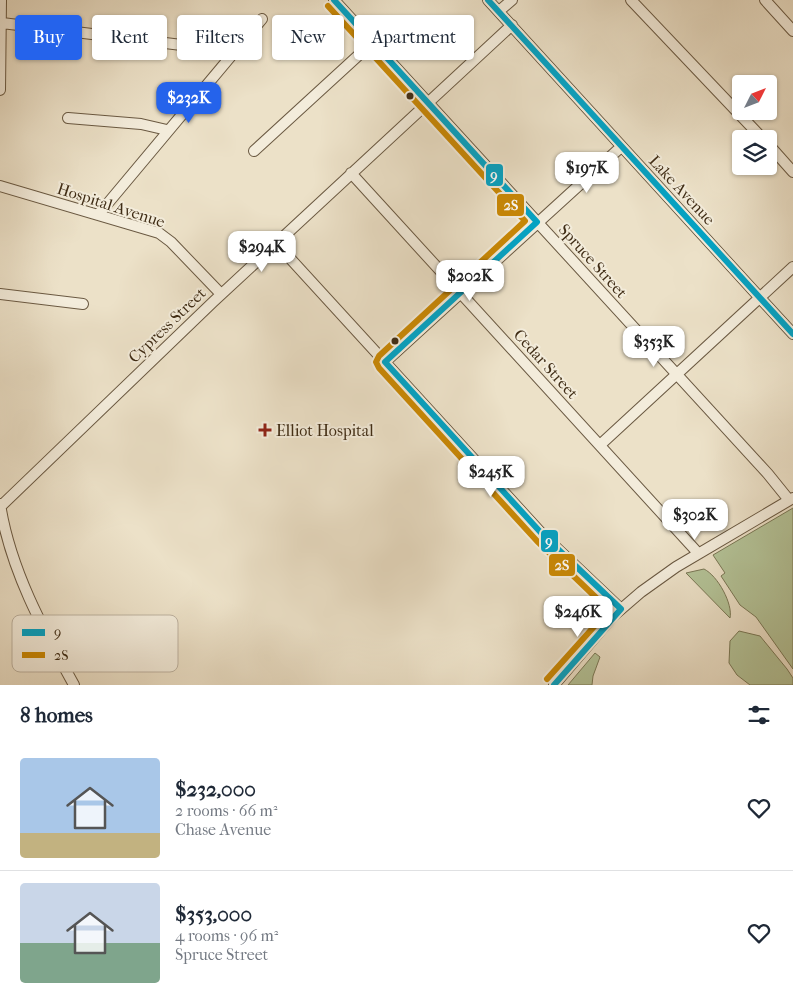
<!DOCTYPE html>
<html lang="en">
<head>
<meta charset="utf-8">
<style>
	:root { --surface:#fff; --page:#f2f2f3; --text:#1f2937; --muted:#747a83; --line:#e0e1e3; --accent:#2563eb }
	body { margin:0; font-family:"IM FELL French Canon",serif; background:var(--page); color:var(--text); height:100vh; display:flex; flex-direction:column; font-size:19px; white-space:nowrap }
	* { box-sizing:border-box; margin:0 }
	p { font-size:16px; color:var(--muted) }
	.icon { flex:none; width:28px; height:28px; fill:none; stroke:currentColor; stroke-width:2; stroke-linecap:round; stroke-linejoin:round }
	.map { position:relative; height:685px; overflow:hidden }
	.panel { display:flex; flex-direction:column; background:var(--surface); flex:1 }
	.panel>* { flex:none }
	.guide { position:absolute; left:15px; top:15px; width:500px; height:45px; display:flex; gap:10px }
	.needle { width:32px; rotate:48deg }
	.tools { position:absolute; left:732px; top:75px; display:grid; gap:10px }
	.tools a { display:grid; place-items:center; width:45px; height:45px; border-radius:5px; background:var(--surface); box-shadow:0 1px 4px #0004; font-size:25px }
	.price { position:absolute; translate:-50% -42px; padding:0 11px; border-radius:10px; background:#fff; color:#222; font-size:16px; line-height:32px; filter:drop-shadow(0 1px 2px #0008) }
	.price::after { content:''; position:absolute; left:50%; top:30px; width:15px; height:11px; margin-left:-8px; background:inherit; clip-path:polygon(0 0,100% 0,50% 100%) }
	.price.active { background:var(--accent); color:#fff }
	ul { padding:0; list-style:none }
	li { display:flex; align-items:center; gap:15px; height:125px; padding:0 20px }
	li+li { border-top:1px solid var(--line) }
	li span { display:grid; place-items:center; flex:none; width:140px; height:100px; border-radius:5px; color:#555 }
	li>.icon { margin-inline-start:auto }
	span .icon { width:60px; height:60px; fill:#fffc; stroke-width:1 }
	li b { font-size:21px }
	h2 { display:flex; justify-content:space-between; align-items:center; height:60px; padding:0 20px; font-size:21px }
	.pill { padding:0 18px; border-radius:5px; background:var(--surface); box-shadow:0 1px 4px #0004; font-size:18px; line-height:45px }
	.pill.active { background:var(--accent); color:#fff }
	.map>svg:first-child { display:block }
	.green { fill:#b4c398; stroke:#7a7856 }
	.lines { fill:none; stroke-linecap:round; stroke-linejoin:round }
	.minor-casing { stroke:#6a5942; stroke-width:12 }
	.minor { stroke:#f3ecdb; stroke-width:10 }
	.bus-1-casing { stroke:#f3ecdb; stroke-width:10 }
	.bus-2-casing { stroke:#f3ecdb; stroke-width:10 }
	.bus-1 { stroke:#03a3c5; stroke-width:6 }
	.bus-2 { stroke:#c98805; stroke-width:6 }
	.bus-dot { fill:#3f2c15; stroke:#f3ecdb; stroke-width:2 }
	.poi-dot { fill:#8f2418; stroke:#f3ecdb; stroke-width:2 }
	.labels { text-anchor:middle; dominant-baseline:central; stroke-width:4; stroke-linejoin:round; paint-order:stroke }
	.street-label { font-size:16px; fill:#3f2c15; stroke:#f3ecdb }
	.poi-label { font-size:16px; fill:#3f2c15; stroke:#f3ecdb; text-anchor:start }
	.key { fill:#f3ecdb; stroke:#bdb2a0; stroke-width:1 }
	.key-label { font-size:14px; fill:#3f2c15 }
	.line-badge { stroke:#f3ecdb; stroke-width:2 }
	.badge-label { font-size:14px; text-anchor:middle; font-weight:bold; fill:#fff }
</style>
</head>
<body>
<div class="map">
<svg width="793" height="685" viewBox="0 0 793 685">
	<rect width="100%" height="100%" fill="#ece1c8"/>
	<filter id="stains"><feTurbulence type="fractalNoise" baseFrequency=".004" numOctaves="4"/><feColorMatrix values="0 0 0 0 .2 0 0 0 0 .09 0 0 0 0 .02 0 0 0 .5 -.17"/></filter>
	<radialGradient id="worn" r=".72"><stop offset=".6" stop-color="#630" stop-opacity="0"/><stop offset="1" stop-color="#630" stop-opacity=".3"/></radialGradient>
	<!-- green -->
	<path class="green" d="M793 508V669L756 617 740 605 721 576 725 573 713 555Z
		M704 569C718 576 733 604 730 618L686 573Z
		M739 631 760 636 787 669 793 678V685H750L737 675 729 663 730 641Z
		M595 653 600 657 593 676 592 685H568Z"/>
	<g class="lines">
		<defs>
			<path id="minor" d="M334 0 768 474 789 500
				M488 0 793 334
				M631 0 763 139
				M765 0 793 31
				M499 11 512 0
				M2 23 206 48 230 56
				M0 90 1 0
				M68 118 141 124 167 130
				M769 145 793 172
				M254 151 373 42
				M351 173 698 553
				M0 186 159 233 171 242 221 294
				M98 215 262 19
				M276 243 543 535 621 609
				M0 294 83 304
				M385 362 621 147
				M600 445 793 267
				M0 504C10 569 43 629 74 685
				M0 507 213 302 512 25
				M554 685 612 617 641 592 676 567 793 498"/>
		</defs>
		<!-- minor casing -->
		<use href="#minor" class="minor-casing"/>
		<!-- minor -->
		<use href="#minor" class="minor"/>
		<defs>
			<path id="bus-1" d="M334 0 537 222 385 362 543 535 621 609 554 685
				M488 0 793 334"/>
			<path id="bus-2" d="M328 6 525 221 379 356 376 362 379 368 537 541 609 610 547 679"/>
		</defs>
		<!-- bus-1 casing -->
		<use href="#bus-1" class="bus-1-casing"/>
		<!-- bus-2 casing -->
		<use href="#bus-2" class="bus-2-casing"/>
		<!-- bus-1 -->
		<use href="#bus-1" class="bus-1"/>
		<!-- bus-2 -->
		<use href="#bus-2" class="bus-2"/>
	</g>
	<!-- markers -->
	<g class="bus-dot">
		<circle cx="410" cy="96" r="4.5"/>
		<circle cx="395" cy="341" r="4.5"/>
	</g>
	<path class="poi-dot" d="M262.5 422.5h5v5h5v5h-5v5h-5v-5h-5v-5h5z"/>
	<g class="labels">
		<!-- street labels -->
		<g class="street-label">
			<text transform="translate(682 190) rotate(47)">Lake Avenue</text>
			<text transform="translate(111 205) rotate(18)">Hospital Avenue</text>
			<text transform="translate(593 261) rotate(48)">Spruce Street</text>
			<text transform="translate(167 325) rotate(-44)">Cypress Street</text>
			<text transform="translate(546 364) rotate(48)">Cedar Street</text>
		</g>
		<!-- poi labels -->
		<g class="poi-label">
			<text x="276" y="430">Elliot Hospital</text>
		</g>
	</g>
	<!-- legend -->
	<rect x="12" y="615" width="166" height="57" rx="8" class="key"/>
	<rect x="22" y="629" width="23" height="7" fill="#03a3c5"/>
	<rect x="22" y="652" width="23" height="6" fill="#c98805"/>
	<g class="key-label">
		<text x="54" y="637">9</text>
		<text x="54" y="660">2S</text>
	</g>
	<g class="line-badge">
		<rect x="485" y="163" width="19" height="24" rx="5" fill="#03a3c5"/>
		<rect x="496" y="193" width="29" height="24" rx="5" fill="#c98805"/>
		<rect x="540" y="529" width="19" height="24" rx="5" fill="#03a3c5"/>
		<rect x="548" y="553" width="28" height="24" rx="5" fill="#c98805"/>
	</g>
	<g class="badge-label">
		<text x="494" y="180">9</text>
		<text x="511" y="210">2S</text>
		<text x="549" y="546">9</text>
		<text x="562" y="570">2S</text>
	</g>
	<rect width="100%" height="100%" filter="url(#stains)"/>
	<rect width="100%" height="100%" fill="url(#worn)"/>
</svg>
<div class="tools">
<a><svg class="needle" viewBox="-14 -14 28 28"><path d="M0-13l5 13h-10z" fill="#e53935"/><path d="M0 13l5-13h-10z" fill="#747a83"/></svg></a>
<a><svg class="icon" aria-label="layers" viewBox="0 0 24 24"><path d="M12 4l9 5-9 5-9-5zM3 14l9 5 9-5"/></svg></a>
</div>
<b class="price active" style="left:189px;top:124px">$232K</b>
<b class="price" style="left:587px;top:194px">$197K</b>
<b class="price" style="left:262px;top:273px">$294K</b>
<b class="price" style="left:470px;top:302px">$202K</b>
<b class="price" style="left:654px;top:368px">$353K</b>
<b class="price" style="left:491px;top:498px">$245K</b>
<b class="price" style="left:695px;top:541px">$302K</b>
<b class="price" style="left:578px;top:638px">$246K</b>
<div class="guide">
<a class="pill active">Buy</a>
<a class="pill">Rent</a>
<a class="pill">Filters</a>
<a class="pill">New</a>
<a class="pill">Apartment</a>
</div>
</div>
<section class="panel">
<h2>8 homes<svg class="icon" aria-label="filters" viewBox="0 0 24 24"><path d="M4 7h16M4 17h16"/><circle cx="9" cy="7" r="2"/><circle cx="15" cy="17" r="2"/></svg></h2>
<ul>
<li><span style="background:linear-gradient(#a9c7e8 75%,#c2b280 0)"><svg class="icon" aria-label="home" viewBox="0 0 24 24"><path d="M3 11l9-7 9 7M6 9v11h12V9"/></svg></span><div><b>$232,000</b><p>2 rooms · 66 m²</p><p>Chase Avenue</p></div><svg class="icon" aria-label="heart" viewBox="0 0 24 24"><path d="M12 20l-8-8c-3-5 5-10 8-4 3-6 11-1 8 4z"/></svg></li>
<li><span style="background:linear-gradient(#c9d6e8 60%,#7fa58c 0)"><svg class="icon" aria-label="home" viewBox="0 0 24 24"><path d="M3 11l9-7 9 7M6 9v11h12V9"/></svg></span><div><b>$353,000</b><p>4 rooms · 96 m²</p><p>Spruce Street</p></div><svg class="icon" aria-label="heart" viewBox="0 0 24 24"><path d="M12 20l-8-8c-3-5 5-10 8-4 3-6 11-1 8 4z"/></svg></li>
</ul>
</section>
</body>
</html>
